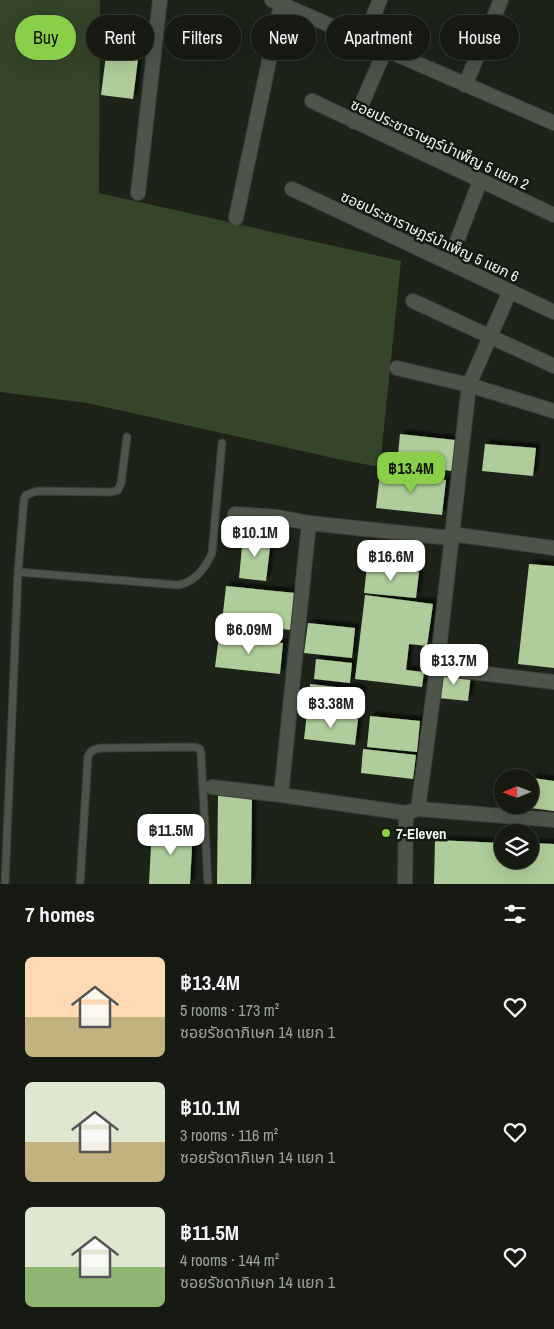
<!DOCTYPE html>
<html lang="en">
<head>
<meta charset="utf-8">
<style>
	:root { --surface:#161a13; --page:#1f231c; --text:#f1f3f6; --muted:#9ea1a0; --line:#353833; --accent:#89cf48 }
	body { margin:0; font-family:"Archivo Narrow","Noto Sans Thai",sans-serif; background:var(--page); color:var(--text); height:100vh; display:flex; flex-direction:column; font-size:19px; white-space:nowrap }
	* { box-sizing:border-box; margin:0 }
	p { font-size:16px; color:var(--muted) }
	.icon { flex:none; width:28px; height:28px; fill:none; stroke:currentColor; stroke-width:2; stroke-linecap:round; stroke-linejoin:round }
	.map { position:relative; height:884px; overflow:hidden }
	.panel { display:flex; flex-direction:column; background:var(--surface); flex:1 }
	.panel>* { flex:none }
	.banner { position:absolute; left:15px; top:15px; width:525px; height:45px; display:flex; gap:10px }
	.needle { width:32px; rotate:269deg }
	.tools { position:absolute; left:494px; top:769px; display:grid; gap:10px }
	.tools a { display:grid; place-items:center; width:45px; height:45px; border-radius:50%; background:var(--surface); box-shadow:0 5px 20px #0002,0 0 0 1px var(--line); font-size:25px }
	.price { position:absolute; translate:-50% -42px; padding:0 11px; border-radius:10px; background:#fff; color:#222; font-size:16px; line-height:32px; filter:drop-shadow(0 1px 2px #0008) }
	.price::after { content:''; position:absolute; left:50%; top:30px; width:15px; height:11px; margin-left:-8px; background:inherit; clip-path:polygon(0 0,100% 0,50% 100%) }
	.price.active { background:var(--accent); color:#111 }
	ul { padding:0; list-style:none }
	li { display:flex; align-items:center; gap:15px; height:125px; padding:0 25px }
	li span { display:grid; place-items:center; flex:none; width:140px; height:100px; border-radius:8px; color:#555 }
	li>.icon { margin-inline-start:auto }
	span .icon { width:60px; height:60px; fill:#fffc; stroke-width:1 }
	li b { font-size:21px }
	h2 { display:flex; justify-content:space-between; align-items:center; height:60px; padding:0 25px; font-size:21px }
	.tag { padding:0 18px; border-radius:22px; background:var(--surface); box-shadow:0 5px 20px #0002,0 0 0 1px var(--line); font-size:18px; line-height:45px }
	.tag.active { background:var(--accent); color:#111 }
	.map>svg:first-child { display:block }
	.green { fill:#354529 }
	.building { fill:#afcd9a; filter:url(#shadow) }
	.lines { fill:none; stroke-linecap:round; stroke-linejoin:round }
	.service-casing { stroke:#3a3f37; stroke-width:9 }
	.minor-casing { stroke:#3a3f37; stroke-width:16 }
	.service { stroke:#4d5449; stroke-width:7 }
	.minor { stroke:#4d5449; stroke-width:14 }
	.poi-dot { fill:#89cf48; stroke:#141a10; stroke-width:2 }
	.labels { text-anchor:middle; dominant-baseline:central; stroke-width:5; stroke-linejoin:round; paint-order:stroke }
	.street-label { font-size:15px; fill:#f0f5ed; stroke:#141a10 }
	.poi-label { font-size:15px; font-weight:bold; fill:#f0f5ed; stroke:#141a10; text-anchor:start }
</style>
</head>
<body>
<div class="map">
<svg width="554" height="884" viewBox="0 0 554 884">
	<defs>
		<filter id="shadow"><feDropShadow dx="4.5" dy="-4.5" stdDeviation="1" flood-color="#0009"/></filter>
	</defs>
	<rect width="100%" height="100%" fill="#1d2319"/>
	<!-- green -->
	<path class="green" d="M0 0H100L99 193 401 261 380 467 342 460 87 403 0 392Z"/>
	<!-- building -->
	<path class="building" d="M107 47 139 51 133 99 101 95Z
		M400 434 455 440 452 471 397 465Z
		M485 444 536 448 533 476 482 471Z
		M380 473 446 480 442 515 376 508Z
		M243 536 271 539 266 581 239 578Z
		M529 564 554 566V668L518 664Z
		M367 566 419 572 416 598 364 593Z
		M226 586 295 593 291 630 222 622Z
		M365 595 433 604 427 646 409 644 406 670 424 672 422 687 355 679Z
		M308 623 355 628 352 658 304 653Z
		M219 636 283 643 280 674 215 667Z
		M316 659 352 663 350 683 314 679Z
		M441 671 471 674 468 701 438 698Z
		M310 684 362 690 360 715 308 710Z
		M307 713 358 719 355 745 304 739Z
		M370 716 420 721 417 752 367 747Z
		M363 749 416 755 413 779 361 773Z
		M533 778 554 781V811L530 808Z
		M218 795H252L251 884H217Z
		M152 826 193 829 190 884H149Z
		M435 840 502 843V860H530V843L554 844V884H434Z"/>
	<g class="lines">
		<defs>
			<path id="service" d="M18 572 24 499 26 495 37 491 111 492 118 490 121 483 127 437
				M5 884 18 572 178 585C195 582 205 569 212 553L222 443
				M80 884 88 756C91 750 95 749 102 748L195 747 200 749 201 753 208 884"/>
			<path id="minor" d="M272 0 554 123
				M363 41 380 0
				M465 85 501 0
				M312 101 554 215
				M354 122 385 50
				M292 189 554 312
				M138 193 160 0
				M236 218 281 4
				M449 262 480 181
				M413 301 554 366
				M397 368 469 385 554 411
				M235 514 277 517 309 523
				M451 534 554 548
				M450 538 309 523 281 795 406 813 418 809 554 820
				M437 668 554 682
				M212 787 281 795
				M418 809 437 668 469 385 510 291
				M405 884 406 813"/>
		</defs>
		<!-- service casing -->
		<use href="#service" class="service-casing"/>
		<!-- minor casing -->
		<use href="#minor" class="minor-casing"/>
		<!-- service -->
		<use href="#service" class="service"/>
		<!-- minor -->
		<use href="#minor" class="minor"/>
	</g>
	<!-- markers -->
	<circle class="poi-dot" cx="386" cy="833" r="5"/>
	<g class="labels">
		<!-- street labels -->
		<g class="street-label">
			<text transform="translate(440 144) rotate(25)">ซอยประชาราษฎร์บำเพ็ญ 5 แยก 2</text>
			<text transform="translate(430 236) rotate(25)">ซอยประชาราษฎร์บำเพ็ญ 5 แยก 6</text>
		</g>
		<!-- poi labels -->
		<g class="poi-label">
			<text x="396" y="833">7-Eleven</text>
		</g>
	</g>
</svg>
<div class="tools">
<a><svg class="needle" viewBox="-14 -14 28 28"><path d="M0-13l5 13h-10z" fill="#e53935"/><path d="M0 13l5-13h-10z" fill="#9ea1a0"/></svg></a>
<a><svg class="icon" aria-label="layers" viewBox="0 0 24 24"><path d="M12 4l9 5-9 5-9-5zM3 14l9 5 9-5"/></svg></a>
</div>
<b class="price active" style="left:411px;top:494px">฿13.4M</b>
<b class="price" style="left:255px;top:558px">฿10.1M</b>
<b class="price" style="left:391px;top:582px">฿16.6M</b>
<b class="price" style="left:249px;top:655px">฿6.09M</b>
<b class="price" style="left:454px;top:686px">฿13.7M</b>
<b class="price" style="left:331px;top:729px">฿3.38M</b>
<b class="price" style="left:171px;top:856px">฿11.5M</b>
<div class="banner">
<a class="tag active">Buy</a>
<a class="tag">Rent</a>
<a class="tag">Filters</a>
<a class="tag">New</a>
<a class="tag">Apartment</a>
<a class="tag">House</a>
</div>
</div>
<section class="panel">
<h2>7 homes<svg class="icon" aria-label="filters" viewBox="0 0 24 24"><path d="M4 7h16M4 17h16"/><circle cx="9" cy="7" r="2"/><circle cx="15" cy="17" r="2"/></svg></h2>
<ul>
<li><span style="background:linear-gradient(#ffd9b3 60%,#c2b280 0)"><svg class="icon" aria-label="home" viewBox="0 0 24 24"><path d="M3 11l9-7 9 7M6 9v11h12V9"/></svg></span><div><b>฿13.4M</b><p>5 rooms · 173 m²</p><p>ซอยรัชดาภิเษก 14 แยก 1</p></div><svg class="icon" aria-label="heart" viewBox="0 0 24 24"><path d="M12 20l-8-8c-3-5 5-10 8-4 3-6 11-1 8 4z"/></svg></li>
<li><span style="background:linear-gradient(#dfe7d0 60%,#c2b280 0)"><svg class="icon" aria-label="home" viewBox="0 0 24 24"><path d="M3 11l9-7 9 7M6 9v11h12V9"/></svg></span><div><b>฿10.1M</b><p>3 rooms · 116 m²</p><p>ซอยรัชดาภิเษก 14 แยก 1</p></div><svg class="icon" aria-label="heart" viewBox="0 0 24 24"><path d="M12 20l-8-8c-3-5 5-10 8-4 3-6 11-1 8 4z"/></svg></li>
<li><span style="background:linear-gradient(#dfe7d0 60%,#8fb573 0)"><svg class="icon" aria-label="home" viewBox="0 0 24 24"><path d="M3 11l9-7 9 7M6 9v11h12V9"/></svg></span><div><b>฿11.5M</b><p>4 rooms · 144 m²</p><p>ซอยรัชดาภิเษก 14 แยก 1</p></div><svg class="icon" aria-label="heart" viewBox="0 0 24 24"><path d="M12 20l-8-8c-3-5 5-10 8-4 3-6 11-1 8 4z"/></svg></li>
</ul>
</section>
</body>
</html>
